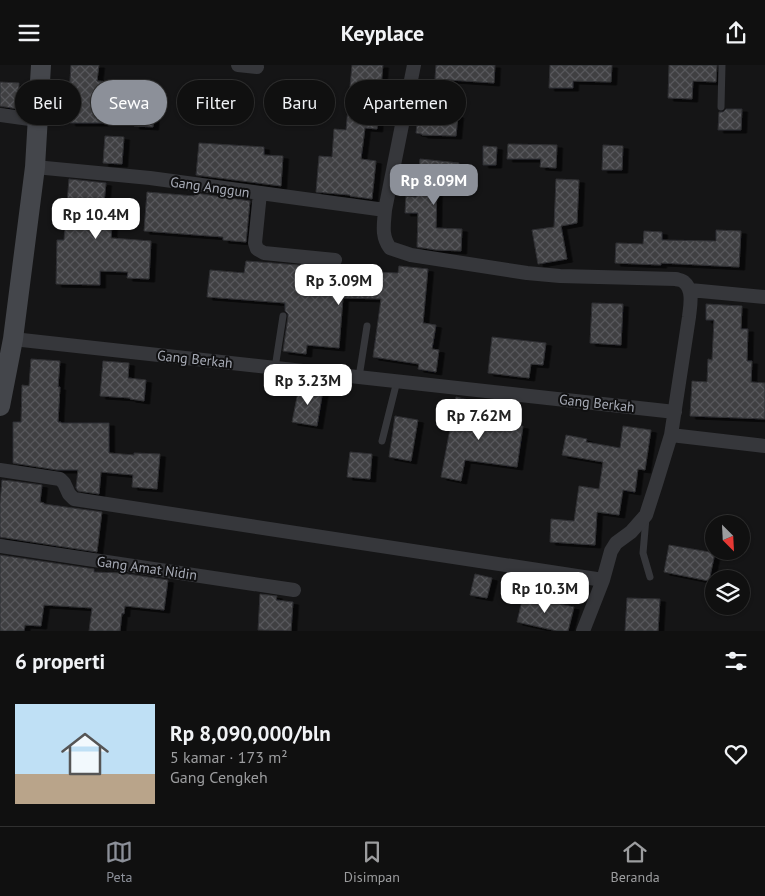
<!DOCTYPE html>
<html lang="id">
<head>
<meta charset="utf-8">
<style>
	:root { --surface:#101010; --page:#1e1e1e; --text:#f1f3f6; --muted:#9c9d9f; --line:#303030; --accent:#8c9099 }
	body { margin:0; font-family:"PT Sans",sans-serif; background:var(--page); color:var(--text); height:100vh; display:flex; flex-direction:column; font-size:19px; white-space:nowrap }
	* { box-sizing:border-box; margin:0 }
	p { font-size:16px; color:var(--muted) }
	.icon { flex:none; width:28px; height:28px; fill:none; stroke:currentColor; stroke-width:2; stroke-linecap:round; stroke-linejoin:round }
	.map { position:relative; height:566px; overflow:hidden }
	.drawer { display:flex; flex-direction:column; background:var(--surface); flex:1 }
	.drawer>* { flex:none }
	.hud { position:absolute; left:15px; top:15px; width:500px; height:45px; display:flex; gap:10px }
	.needle { width:32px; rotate:156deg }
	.fabs { position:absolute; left:705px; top:450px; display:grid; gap:10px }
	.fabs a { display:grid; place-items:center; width:45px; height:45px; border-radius:50%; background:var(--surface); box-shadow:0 1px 4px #0004,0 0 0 1px var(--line); font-size:25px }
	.price { position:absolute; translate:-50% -42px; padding:0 11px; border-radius:10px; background:#fff; color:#222; font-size:16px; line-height:32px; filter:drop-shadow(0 1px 2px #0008) }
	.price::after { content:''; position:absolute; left:50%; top:30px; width:15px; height:11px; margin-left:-8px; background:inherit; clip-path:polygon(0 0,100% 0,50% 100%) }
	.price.active { background:var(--accent); color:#fff }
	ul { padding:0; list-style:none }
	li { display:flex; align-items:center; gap:15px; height:125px; padding:0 15px }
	li span { display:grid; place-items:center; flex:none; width:140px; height:100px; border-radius:0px; color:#555 }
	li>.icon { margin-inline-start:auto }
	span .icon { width:60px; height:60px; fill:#fffc; stroke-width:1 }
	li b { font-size:21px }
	h2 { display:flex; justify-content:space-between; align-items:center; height:60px; padding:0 15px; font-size:21px }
	.tag { padding:0 18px; border-radius:22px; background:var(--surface); box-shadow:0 1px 4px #0004,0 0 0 1px var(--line); font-size:18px; line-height:45px }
	.tag.active { background:var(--accent); color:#fff }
	header { display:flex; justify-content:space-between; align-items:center; height:65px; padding:0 15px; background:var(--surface); font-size:22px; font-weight:700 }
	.tabs { display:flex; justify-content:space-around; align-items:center; height:70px; border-top:1px solid var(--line); background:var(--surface); font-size:14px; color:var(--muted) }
	.tabs a { display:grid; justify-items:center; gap:2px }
	.tabs .active { color:var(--accent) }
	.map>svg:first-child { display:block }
	.building { fill:url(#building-cross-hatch); stroke:#2f2f32; filter:url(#shadow) }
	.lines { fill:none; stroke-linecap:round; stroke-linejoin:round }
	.lane { stroke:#36373b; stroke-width:7 }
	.street { stroke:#36373b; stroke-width:14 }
	.secondary { stroke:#44464b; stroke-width:20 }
	.labels { text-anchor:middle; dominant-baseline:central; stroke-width:4; stroke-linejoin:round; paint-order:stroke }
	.street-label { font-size:14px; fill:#a7abb6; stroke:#101011 }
</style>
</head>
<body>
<header><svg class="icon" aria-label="menu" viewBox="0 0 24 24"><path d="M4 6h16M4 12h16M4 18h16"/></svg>Keyplace<svg class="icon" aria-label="share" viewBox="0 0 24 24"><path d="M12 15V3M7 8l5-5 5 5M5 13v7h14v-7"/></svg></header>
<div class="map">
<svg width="765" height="566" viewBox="0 0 765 566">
	<defs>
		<pattern id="building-cross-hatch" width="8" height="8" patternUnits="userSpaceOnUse" patternTransform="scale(1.25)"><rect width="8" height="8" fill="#3f4043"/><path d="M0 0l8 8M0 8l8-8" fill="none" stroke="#58595c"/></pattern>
		<filter id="shadow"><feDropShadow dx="5.5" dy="3" stdDeviation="0" flood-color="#0009"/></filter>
	</defs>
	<rect width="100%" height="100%" fill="#151516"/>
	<!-- building -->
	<path class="building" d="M71 0H99L97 16 127 18 126 32 103 31V58H70V30H69Z
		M352 0H383L377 64 365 63 361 94 376 96 372 134 350 131V130L316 127 319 91 332 92 334 64 346 65Z
		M436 0H495L494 18 435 14Z
		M550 0H612L611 17 573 16V23H549Z
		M669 0H717L716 17 693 16 692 34 668 33Z
		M0 17 19 18 18 44 0 41Z
		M419 42 444 44V48L458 50 456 71 422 70V69L416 68Z
		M726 44H742L741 65H718L719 47H723Z
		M135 46 154 47 153 62 134 61Z
		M105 71 124 72 122 99 103 98Z
		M199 78 264 82V90L283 91 281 121 196 110Z
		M508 79 557 80 556 103 540 102 541 94H507Z
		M603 80 623 81 622 105H602Z
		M483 81 497 82 496 100H483Z
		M420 94 459 98 457 120 437 118 436 163 462 164 461 186 436 185 417 182 418 148H405L406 131 416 132Z
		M69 114 106 118 104 138 114 139 111 173 151 176 149 214 127 213 128 207 100 206V220L56 219 57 175H64Z
		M556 114 579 115 577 158 561 161 567 194 538 199 532 165 554 162Z
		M147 127 194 131 195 128 250 136 246 177 223 175V172L144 166Z
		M716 165 741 166 739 202 661 198V200L615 198 616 178 643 179 644 166 662 167V175L716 176Z
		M246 196 338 203 337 206 398 208 399 201 428 204 423 258 436 260 432 284 439 285 436 307 418 304 419 299 373 292 381 234 343 233 339 283 307 280 306 289 283 286 288 252V249L285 246V238L207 232 210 205 244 208Z
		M592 238 623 239 621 280 590 278Z
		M706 239 742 241 741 264H748L747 296H752L751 317 765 318V354L690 351 692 316 707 317 708 294 712 295 714 255H706Z
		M492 272 546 278 543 300 531 299 529 313 488 308Z
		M31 294 60 296 58 322H60L58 357H61V358H109V388L134 390V388L160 389 157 424 132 422 133 410 101 407 99 429 78 426 76 423 78 405H57L13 398V357H21L22 320 29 321Z
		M103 296 129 298 128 313 146 315 144 336 130 334V333L100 331Z
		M299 322 323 325 317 361 292 357Z
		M456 332 477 337 473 354 523 361 517 402 465 395 461 416 441 412Z
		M395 351 418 355 411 396 389 392Z
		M623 361 651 365 645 405 638 404 635 427 623 425 619 450 597 447 595 480 550 477 551 454 574 456 579 421 599 424 603 397 562 390 566 370 587 374 586 377 620 383Z
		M350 387 372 389 370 414 347 412Z
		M2 415 12 416 42 420 40 437 44 438V439L102 447 97 487 0 472V438Z
		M669 480 715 488 709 516 664 507Z
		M0 490 94 504V507L121 508 168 515 164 545 125 541 124 549 122 548 120 566H89L92 543 44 540 41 561 25 560 24 566H0Z
		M475 509 492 513 487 533 470 530Z
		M260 529 277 531 276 535 293 537 291 566 258 565Z
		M523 531 574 542 568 566H557L517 557Z
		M627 533 660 534 658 566H625Z"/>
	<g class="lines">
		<!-- lane -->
		<path class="lane" d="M721 42 722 0
			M275 303 283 251
			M359 312 367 261
			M382 376 397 316
			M646 453 643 488 650 512"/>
		<!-- street -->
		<path class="street" d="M238 0 257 2
			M414 0 385 145C384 159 381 171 390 183L411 190 527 208 560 211 676 214C679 215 682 215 684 217 694 225 690 242 689 252L671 370 656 419 646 450 631 467 616 478 611 486 603 515 583 566
			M0 50 37 55
			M35 102 150 113 385 145
			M260 128 255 178 257 184 264 188 335 195
			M690 225 765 232
			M13 274 675 347
			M671 370 765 381
			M0 405 60 414 64 418 69 429 74 434 603 515
			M0 481 294 525"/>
		<!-- secondary -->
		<path class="secondary" d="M0 341 13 274 35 102 41 0"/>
	</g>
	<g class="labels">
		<!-- street labels -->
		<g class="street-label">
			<text transform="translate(210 122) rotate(8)">Gang Anggun</text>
			<text transform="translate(195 294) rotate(6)">Gang Berkah</text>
			<text transform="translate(597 338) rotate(6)">Gang Berkah</text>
			<text transform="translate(147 503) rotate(8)">Gang Amat Nidin</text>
		</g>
	</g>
</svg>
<div class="fabs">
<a><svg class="needle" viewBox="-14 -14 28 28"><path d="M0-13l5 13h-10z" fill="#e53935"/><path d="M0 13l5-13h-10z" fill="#9c9d9f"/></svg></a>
<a><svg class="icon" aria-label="layers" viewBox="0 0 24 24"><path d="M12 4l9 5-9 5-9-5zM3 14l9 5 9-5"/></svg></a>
</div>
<b class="price active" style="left:434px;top:141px">Rp 8.09M</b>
<b class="price" style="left:96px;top:175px">Rp 10.4M</b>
<b class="price" style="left:339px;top:241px">Rp 3.09M</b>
<b class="price" style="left:308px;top:341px">Rp 3.23M</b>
<b class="price" style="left:479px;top:376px">Rp 7.62M</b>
<b class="price" style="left:545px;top:549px">Rp 10.3M</b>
<div class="hud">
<a class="tag">Beli</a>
<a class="tag active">Sewa</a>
<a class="tag">Filter</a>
<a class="tag">Baru</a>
<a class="tag">Apartemen</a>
</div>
</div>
<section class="drawer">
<h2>6 properti<svg class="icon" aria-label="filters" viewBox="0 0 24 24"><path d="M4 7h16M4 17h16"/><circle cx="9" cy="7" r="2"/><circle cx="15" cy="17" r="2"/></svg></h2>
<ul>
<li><span style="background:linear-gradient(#bfe0f5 70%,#b9a48a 0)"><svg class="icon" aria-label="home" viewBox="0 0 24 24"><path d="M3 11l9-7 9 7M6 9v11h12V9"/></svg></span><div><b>Rp 8,090,000/bln</b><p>5 kamar · 173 m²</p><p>Gang Cengkeh</p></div><svg class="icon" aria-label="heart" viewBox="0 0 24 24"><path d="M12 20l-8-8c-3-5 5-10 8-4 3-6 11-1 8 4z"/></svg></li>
</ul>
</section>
<nav class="tabs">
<a class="active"><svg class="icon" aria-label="map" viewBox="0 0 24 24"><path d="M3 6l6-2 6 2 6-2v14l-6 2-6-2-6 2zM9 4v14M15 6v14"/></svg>Peta</a>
<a><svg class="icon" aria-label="saved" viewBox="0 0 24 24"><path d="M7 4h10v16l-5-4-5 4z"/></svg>Disimpan</a>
<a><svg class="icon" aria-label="home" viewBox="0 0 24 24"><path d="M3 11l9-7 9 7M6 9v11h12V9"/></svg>Beranda</a>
</nav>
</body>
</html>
